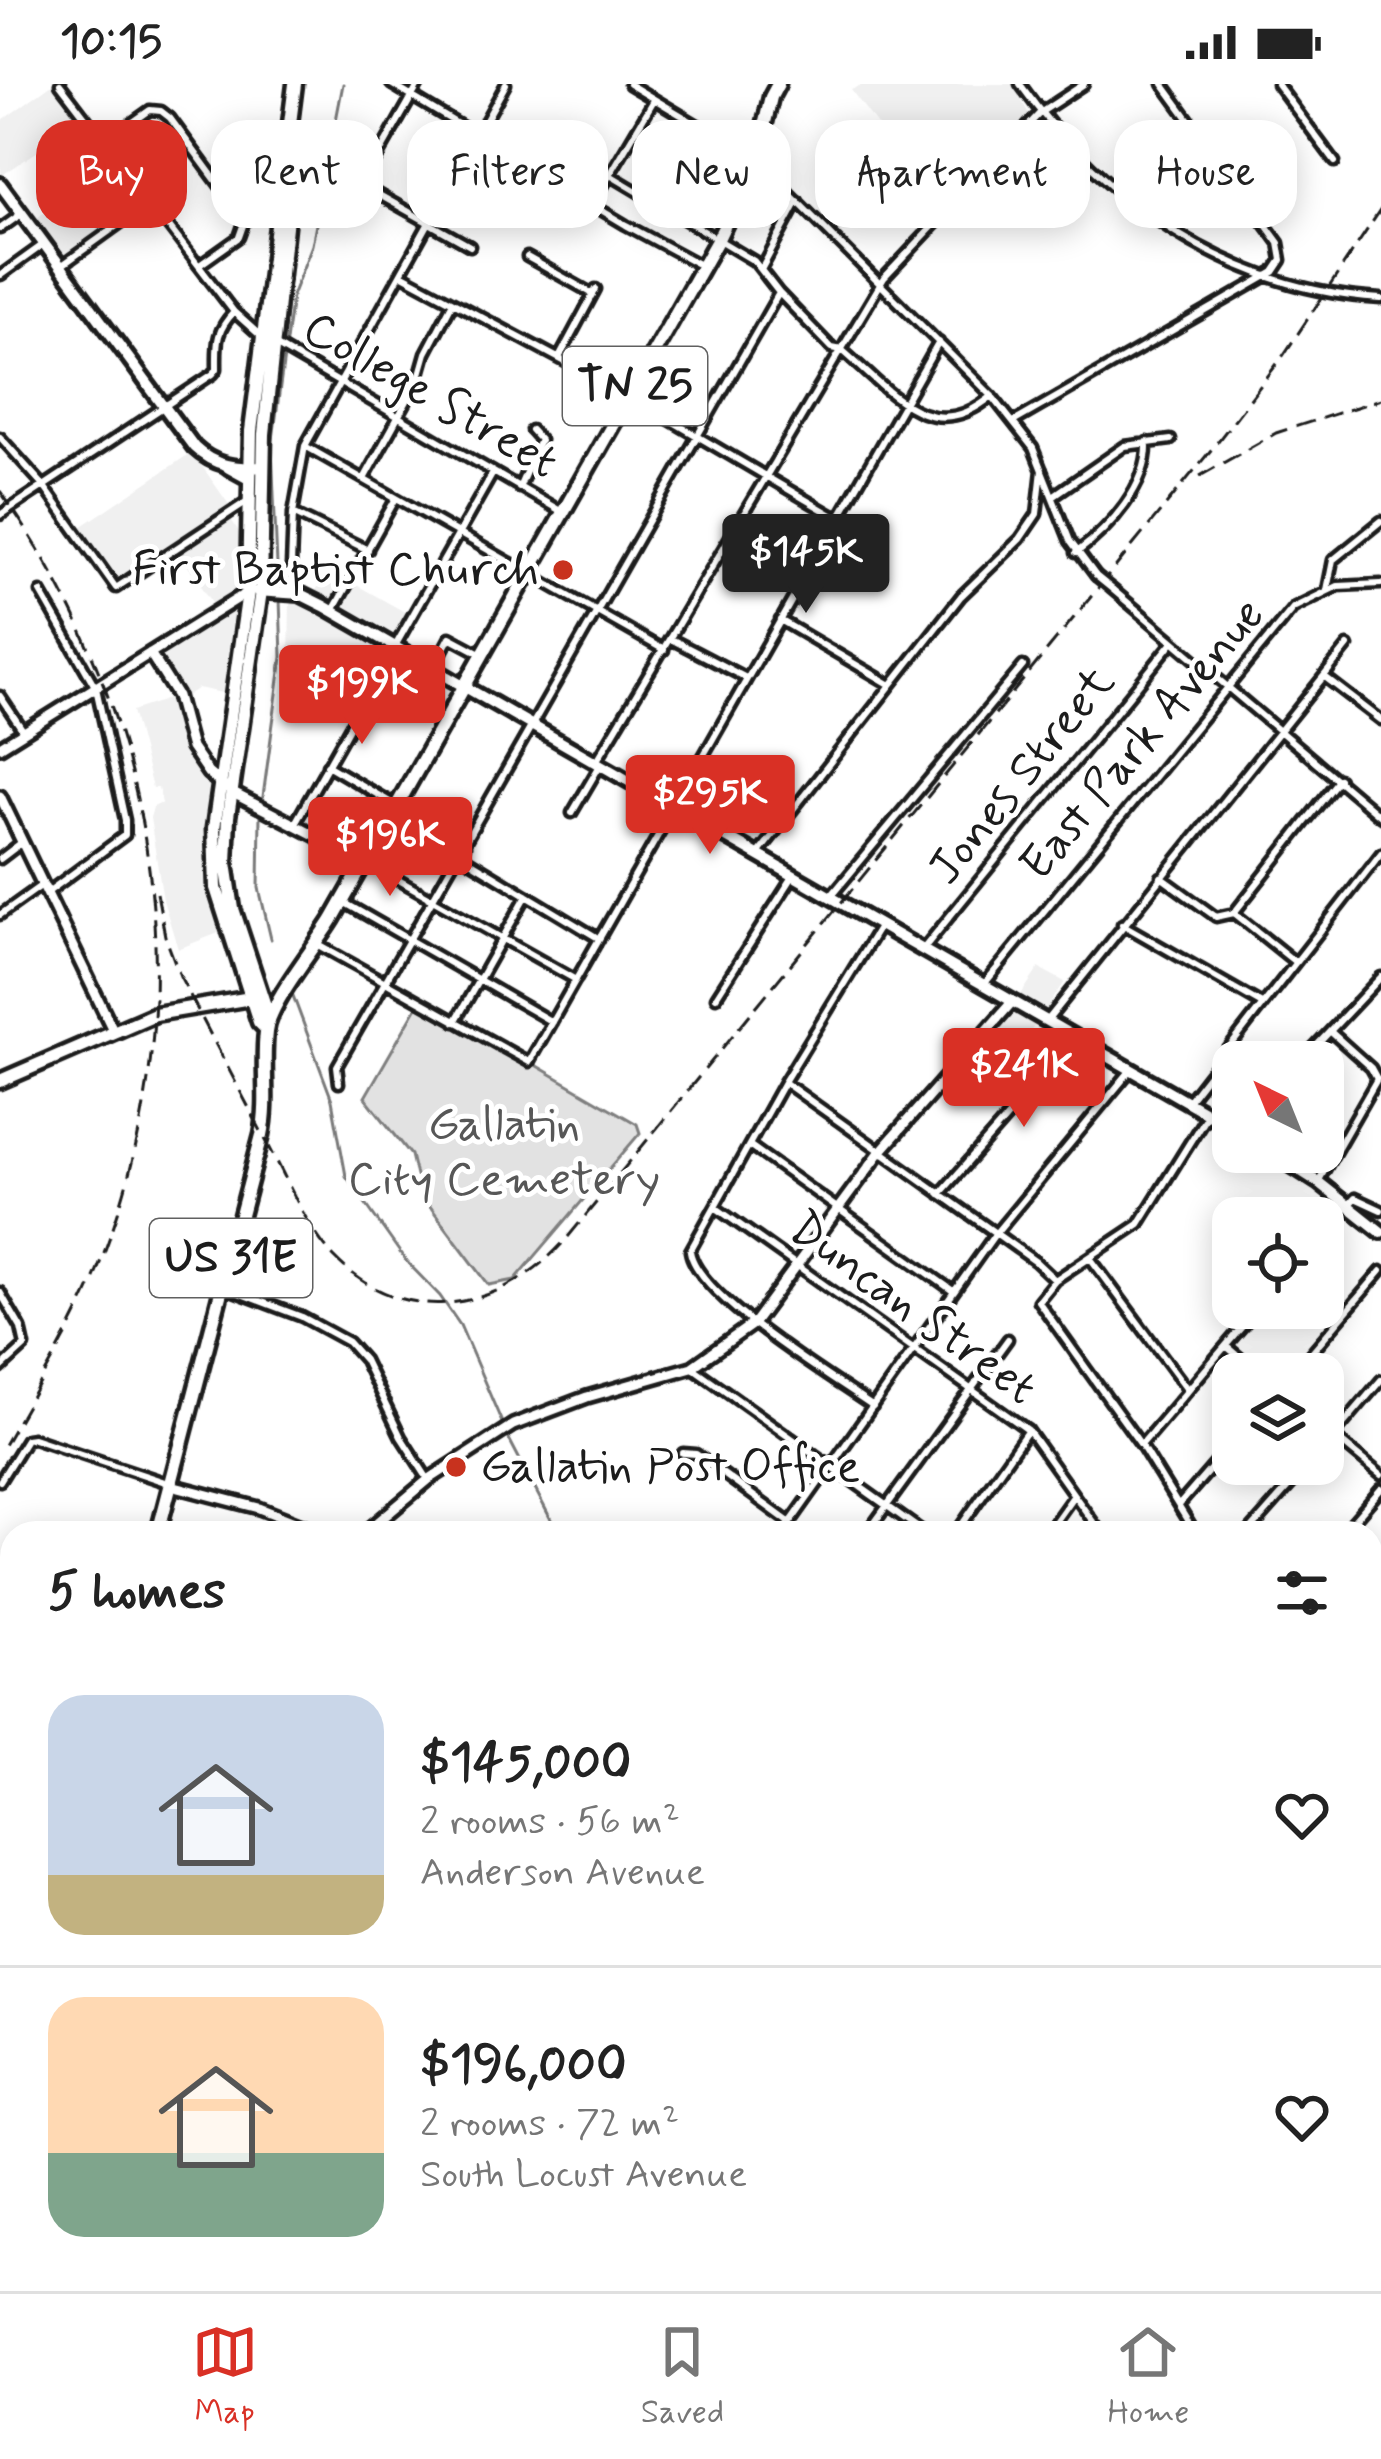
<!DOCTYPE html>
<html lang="en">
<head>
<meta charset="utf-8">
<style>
	:root { --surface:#fff; --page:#f2f2f2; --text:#222; --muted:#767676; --line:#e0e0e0; --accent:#d93025 }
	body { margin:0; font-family:Mynerve,sans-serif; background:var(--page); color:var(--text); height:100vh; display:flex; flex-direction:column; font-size:45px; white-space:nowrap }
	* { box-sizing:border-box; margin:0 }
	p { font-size:39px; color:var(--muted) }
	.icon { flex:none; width:66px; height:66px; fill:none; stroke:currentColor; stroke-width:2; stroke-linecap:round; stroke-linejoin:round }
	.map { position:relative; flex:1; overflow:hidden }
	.side { position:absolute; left:0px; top:1437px; width:1383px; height:771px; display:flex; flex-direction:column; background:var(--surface); border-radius:36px 36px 0 0; box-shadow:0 6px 30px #0003 }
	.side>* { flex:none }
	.guide { position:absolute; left:36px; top:36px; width:1311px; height:108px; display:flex; gap:24px }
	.needle { width:78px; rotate:317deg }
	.tools { position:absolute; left:1212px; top:957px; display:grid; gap:24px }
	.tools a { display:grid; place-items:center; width:132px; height:132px; border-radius:24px; background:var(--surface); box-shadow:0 6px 30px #0003; font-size:60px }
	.price { position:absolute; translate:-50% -102px; padding:0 27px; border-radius:12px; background:var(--accent); color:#fff; font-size:39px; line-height:78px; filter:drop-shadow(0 3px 6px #0008) }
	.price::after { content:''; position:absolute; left:50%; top:72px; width:36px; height:27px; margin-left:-18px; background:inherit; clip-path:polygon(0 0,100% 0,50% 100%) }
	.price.active { background:#222; color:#fff }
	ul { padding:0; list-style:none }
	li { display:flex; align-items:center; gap:36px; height:300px; padding:0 48px }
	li+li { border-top:3px solid var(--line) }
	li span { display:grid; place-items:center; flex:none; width:336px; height:240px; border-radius:36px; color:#555 }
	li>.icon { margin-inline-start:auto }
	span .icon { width:144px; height:144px; fill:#fffc; stroke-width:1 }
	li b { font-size:51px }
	h2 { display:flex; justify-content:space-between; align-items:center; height:144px; padding:0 48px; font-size:51px }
	.tag { padding:0 42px; border-radius:36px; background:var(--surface); box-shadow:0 6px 30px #0003; font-size:42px; line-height:108px }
	.tag.active { background:var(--accent); color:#fff }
	.status { display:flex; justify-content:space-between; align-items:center; height:84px; padding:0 60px; background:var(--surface); direction:ltr }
	.status svg { height:33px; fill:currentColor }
	.menu { display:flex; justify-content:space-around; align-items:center; height:168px; border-top:3px solid var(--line); background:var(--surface); font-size:33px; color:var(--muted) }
	.menu a { display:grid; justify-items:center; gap:6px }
	.menu .active { color:var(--accent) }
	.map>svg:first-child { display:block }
	.built { fill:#f0f0f0 }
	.green { fill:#e2e2e2; stroke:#7f7f7f; stroke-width:3 }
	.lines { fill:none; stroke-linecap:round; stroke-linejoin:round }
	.stream { stroke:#7a7a7a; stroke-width:3 }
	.minor-casing { stroke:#1c1c1c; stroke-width:15 }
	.tertiary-casing { stroke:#1c1c1c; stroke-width:18 }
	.secondary-casing { stroke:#1c1c1c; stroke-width:20 }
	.primary-casing { stroke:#1c1c1c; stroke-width:21 }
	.trunk-casing { stroke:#1c1c1c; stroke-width:22 }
	.minor { stroke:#fff; stroke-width:6 }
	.tertiary { stroke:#fff; stroke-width:9 }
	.secondary { stroke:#fff; stroke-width:10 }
	.primary { stroke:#fff; stroke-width:12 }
	.trunk { stroke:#fff; stroke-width:14 }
	.rail { stroke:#1c1c1c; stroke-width:3; stroke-dasharray:18 9; stroke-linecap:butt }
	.minor-bridge-casing { stroke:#1c1c1c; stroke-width:15; stroke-linecap:butt }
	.trunk-bridge-casing { stroke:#1c1c1c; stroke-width:22; stroke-linecap:butt }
	.minor-bridge { stroke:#fff; stroke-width:6 }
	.trunk-bridge { stroke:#fff; stroke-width:14 }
	.poi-dot { fill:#c8321e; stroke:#fff; stroke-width:4.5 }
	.labels { text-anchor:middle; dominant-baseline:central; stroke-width:10; stroke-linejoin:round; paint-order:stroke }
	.shield { fill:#fff; stroke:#606060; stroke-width:3 }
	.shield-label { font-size:45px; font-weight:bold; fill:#1c1c1c }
	.street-label { font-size:48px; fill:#1c1c1c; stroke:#fff }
	.poi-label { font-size:48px; fill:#1c1c1c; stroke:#fff; text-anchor:end }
	.park-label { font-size:48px; fill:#575757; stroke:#fff }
</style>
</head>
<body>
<div class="status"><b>10:15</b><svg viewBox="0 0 49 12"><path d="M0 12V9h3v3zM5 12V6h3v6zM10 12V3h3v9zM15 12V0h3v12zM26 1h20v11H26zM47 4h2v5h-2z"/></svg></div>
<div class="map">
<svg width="1381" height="2207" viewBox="0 0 1381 2207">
	<rect width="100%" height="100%" fill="#fff"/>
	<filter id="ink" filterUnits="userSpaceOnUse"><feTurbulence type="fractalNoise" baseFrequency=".00833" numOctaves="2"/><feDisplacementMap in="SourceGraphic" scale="24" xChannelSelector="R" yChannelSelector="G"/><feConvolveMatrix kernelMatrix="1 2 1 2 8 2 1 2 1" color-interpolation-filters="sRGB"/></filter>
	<g filter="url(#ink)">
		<!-- built -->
		<path class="built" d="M52 0 147 120 64 180 33 137 70 109 41 65 1 92 0 38Z
			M864 0H1017L1014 3 1030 32 961 105 941 80 931 88 904 61 883 49 851 6Z
			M192 368 230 422 225 426 243 454V502L214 521 173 460 118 496 81 443Z
			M328 485 410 531 390 565 457 604 443 628 375 590 358 617 289 578 290 514 309 519Z
			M234 522 240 529 213 806 221 848 178 865 163 816 150 734 153 723 162 719 158 704H152L132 627 171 614 186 666 199 686 212 684 222 609 198 604 182 615 157 572Z
			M1039 884 1065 898 1023 958 999 943Z
			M0 1531 12 1535V1731L0 1727Z"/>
		<!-- green -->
		<path class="green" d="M418 921 537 982 637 1040 640 1049 515 1196 489 1201 420 1109 411 1071 365 1013Z"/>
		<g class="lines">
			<!-- stream -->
			<path class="stream" d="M278 505 272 363 292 212 312 161 343 0
				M262 720 282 573 280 515
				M260 729 259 804 271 855
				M292 909 332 1016 346 1092 406 1177 440 1212 460 1241 509 1355 558 1449
				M877 2207 880 2196"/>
			<defs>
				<path id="minor" d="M60 0 234 228 263 254
					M391 0 626 141 702 182
					M419 0 364 97 365 103 470 162
					M629 0 756 76 992 312 1033 364 1070 457 1096 492
					M1020 0C1104 119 1232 206 1381 215
					M1277 0 1335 78
					M105 58 150 26 161 27 170 34 245 136 239 153 201 180
					M610 91 754 177 779 209 832 264 842 266C890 307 930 364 992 312
					M592 121 654 16
					M0 145 21 130
					M527 173 593 210
					M61 182 150 118
					M762 184 798 117
					M401 190 629 312 837 434
					M1 191 44 160
					M275 261 564 429
					M559 274 596 205
					M1015 337 1274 188 1282 176 1279 159 1163 0
					M0 353 43 401 116 504 249 416
					M305 362 664 566
					M364 395 418 297 426 269 453 218
					M519 404 540 356 531 346
					M1053 412 1125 362 1171 356
					M293 429 368 466
					M0 431 213 290 217 285C217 259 215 248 234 228
					M1076 469C1110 444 1149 401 1147 358
					M1112 505 1381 733
					M1327 506 1333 476 1381 437
					M41 508 96 604 125 736V751L48 808
					M290 508 293 429 305 362 506 0
					M334 525 395 416
					M780 536 891 601
					M671 555 746 594
					M434 583 450 553 480 569
					M305 591 361 623
					M1325 593 1381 636
					M0 612 24 648
					M596 678 884 194 1040 29 1084 0
					M327 681 465 762
					M572 729 599 683
					M294 741 493 389
					M758 770 961 512 1020 455 1037 430 1042 386
					M460 771 598 854
					M0 775 21 759
					M365 777 576 896
					M1161 793 1216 833 1234 829
					M831 812 1023 582
					M345 819 552 938
					M1234 829 1339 695
					M1234 829 1295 878
					M0 831 42 801
					M1122 840 1262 920
					M317 860 529 978 939 258
					M924 864 1172 559
					M985 899 1293 524 1338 502 1381 500
					M716 913 792 794
					M1047 937 1348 562
					M455 938 527 811
					M1301 978 1381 893
					M784 998 1036 1178 1055 1196
					M339 999 337 982 779 209
					M1187 1018 1381 769
					M749 1061 953 1207
					M1318 1098 1377 995 1371 984 1332 949
					M940 1110 1076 955
					M715 1123 1028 1346 1101 1449
					M1323 1149 1355 1114 1381 1126
					M1091 1175 1188 1306
					M223 1203 302 1233 348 1258 364 1276 401 1353 428 1395
					M0 1208 21 1244 25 1262 0 1285
					M1226 1262 1259 1290
					M692 1283 925 1449
					M1293 1290 1381 1187
					M873 1323C832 1294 697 1213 690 1167L784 998 879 843
					M1323 1343 1381 1391
					M1141 1361 1258 1224
					M1323 1364 1381 1296
					M683 1369 696 1370 789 1438
					M0 1397 26 1355 33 1354 168 1399
					M1180 1420 1233 1359
					M783 1449 995 1150 1130 987
					M867 1449 1008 1255
					M956 1449 1028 1346
					M1047 1449 1074 1411
					M1195 1449 1141 1361 1038 1217 1055 1196 1139 1140 1208 1029
					M1248 1449 1309 1380
					M1343 1449 1381 1405
					M1371 1514 1381 1522
					M1371 1600 1381 1588
					M1371 1684 1381 1699
					M1371 1723 1381 1716
					M0 1733 12 1737
					M1371 1838 1381 1853
					M1371 2066 1381 2078
					M0 2160 12 2155
					M139 2196 151 2207
					M304 2196 317 2207
					M1004 2196 1016 2207
					M1203 2196 1204 2207
					M361 2207 364 2196
					M530 2207 534 2196
					M938 2207 941 2196
					M944 2207 947 2196
					M1368 2207 1381 2203"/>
				<path id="tertiary" d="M150 569 177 612 191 664 208 689 231 708 365 777
					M0 663 248 508
					M0 712 113 946
					M171 1401 259 1424 322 1449
					M365 1449 428 1396 513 1341 587 1313 692 1283 754 1239 880 1068 1012 918"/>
				<path id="secondary" d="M0 100 194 363C214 382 236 385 263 383
					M257 507 300 510 324 522 1233 1044
					M1271 1068 1318 1098 1381 1148"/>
				<path id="primary" d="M229 383 249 394
					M269 934 233 825 226 779 228 733 261 507 264 350 296 48
					M265 944 259 938 216 804 214 744 248 508 251 347 295 0
					M0 997 155 930 257 913
					M158 1449 262 1051C269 1017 262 983 266 948 269 919 314 865 332 836L719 153 756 76 771 13 778 0
					M1 2032 12 1999
					M0 2066 12 2023"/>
				<path id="trunk" d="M0 1936 12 1939
					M548 2196 597 2207
					M622 2196 672 2207"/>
			</defs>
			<!-- minor casing -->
			<use href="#minor" class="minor-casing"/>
			<!-- tertiary casing -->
			<use href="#tertiary" class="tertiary-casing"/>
			<!-- secondary casing -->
			<use href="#secondary" class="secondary-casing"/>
			<!-- primary casing -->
			<use href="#primary" class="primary-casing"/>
			<!-- trunk casing -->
			<use href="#trunk" class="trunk-casing"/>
			<!-- minor -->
			<use href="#minor" class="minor"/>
			<!-- tertiary -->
			<use href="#tertiary" class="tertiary"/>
			<!-- secondary -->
			<use href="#secondary" class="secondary"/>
			<!-- primary -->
			<use href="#primary" class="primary"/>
			<!-- trunk -->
			<use href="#trunk" class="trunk"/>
			<!-- rail -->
			<path class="rail" d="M1200 392 1276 349 1381 315
				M0 407C162 632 202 925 98 1184 72 1248 34 1308 0 1368
				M157 809 165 852 180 892C211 952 243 1012 274 1072 292 1106 308 1146 335 1174 407 1248 507 1225 568 1153L1215 361 1283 272 1381 125"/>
			<defs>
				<path id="minor-bridge" d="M1096 492 1112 505"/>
				<path id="trunk-bridge" d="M0 2040 12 2044
					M0 2055 12 2058"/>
			</defs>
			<!-- minor-bridge casing -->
			<use href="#minor-bridge" class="minor-bridge-casing"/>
			<!-- trunk-bridge casing -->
			<use href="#trunk-bridge" class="trunk-bridge-casing"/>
			<!-- minor-bridge -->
			<use href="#minor-bridge" class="minor-bridge"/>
			<!-- trunk-bridge -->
			<use href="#trunk-bridge" class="trunk-bridge"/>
		</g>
	</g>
	<!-- markers -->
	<g class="poi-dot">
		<circle cx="563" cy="486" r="12"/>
		<circle cx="456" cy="1383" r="12"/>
	</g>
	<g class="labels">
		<!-- shield labels -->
		<g class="shield">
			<rect x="563" y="263" width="144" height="78" rx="9"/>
			<rect x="150" y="1135" width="162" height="78" rx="9"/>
		</g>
		<g class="shield-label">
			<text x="635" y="302">TN 25</text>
			<text x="231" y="1174">US 31E</text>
		</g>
		<!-- street labels -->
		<g class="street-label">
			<text transform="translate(430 312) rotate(30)">College Street</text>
			<text transform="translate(1143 656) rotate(-50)">East Park Avenue</text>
			<text transform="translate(1022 692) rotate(-51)">Jones Street</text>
			<text transform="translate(912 1225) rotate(36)">Duncan Street</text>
		</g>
		<!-- poi labels -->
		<g class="poi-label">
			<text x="539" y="486">First Baptist Church</text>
			<text x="480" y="1383" text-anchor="start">Gallatin Post Office</text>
		</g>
		<!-- park labels -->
		<g class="park-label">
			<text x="504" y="1041">Gallatin<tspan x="504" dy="55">City Cemetery</tspan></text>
		</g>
	</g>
</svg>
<div class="tools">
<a><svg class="needle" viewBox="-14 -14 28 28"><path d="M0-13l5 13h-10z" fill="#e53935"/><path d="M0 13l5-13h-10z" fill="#767676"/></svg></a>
<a><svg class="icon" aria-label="locate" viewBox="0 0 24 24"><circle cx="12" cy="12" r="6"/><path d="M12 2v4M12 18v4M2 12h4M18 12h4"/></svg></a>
<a><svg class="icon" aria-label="layers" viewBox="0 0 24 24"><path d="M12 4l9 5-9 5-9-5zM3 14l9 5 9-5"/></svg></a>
</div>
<b class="price active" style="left:806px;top:532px">$145K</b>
<b class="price" style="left:362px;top:663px">$199K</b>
<b class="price" style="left:710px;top:773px">$295K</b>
<b class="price" style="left:390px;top:815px">$196K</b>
<b class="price" style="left:1024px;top:1046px">$241K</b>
<div class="guide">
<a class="tag active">Buy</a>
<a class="tag">Rent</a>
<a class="tag">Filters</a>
<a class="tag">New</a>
<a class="tag">Apartment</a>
<a class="tag">House</a>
</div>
<section class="side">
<h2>5 homes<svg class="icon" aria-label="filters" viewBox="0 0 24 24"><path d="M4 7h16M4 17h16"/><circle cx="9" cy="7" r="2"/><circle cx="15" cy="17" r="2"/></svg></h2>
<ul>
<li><span style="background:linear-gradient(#c9d6e8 75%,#c2b280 0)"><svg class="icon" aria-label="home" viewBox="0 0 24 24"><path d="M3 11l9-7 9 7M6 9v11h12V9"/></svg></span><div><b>$145,000</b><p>2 rooms · 56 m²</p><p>Anderson Avenue</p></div><svg class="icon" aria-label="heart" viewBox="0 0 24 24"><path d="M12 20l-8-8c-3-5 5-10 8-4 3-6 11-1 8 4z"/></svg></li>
<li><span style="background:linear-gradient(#ffd9b3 65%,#7fa58c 0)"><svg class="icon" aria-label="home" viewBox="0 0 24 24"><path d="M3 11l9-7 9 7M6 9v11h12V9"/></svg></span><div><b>$196,000</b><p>2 rooms · 72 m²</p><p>South Locust Avenue</p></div><svg class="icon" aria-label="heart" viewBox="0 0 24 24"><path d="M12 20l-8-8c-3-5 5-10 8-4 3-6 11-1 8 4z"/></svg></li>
</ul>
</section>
</div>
<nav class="menu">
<a class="active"><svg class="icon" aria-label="map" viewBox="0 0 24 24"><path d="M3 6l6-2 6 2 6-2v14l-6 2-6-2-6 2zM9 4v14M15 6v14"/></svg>Map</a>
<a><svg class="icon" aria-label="saved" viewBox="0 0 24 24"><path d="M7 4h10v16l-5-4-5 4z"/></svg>Saved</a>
<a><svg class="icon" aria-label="home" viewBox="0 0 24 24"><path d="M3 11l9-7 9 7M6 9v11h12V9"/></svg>Home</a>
</nav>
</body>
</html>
